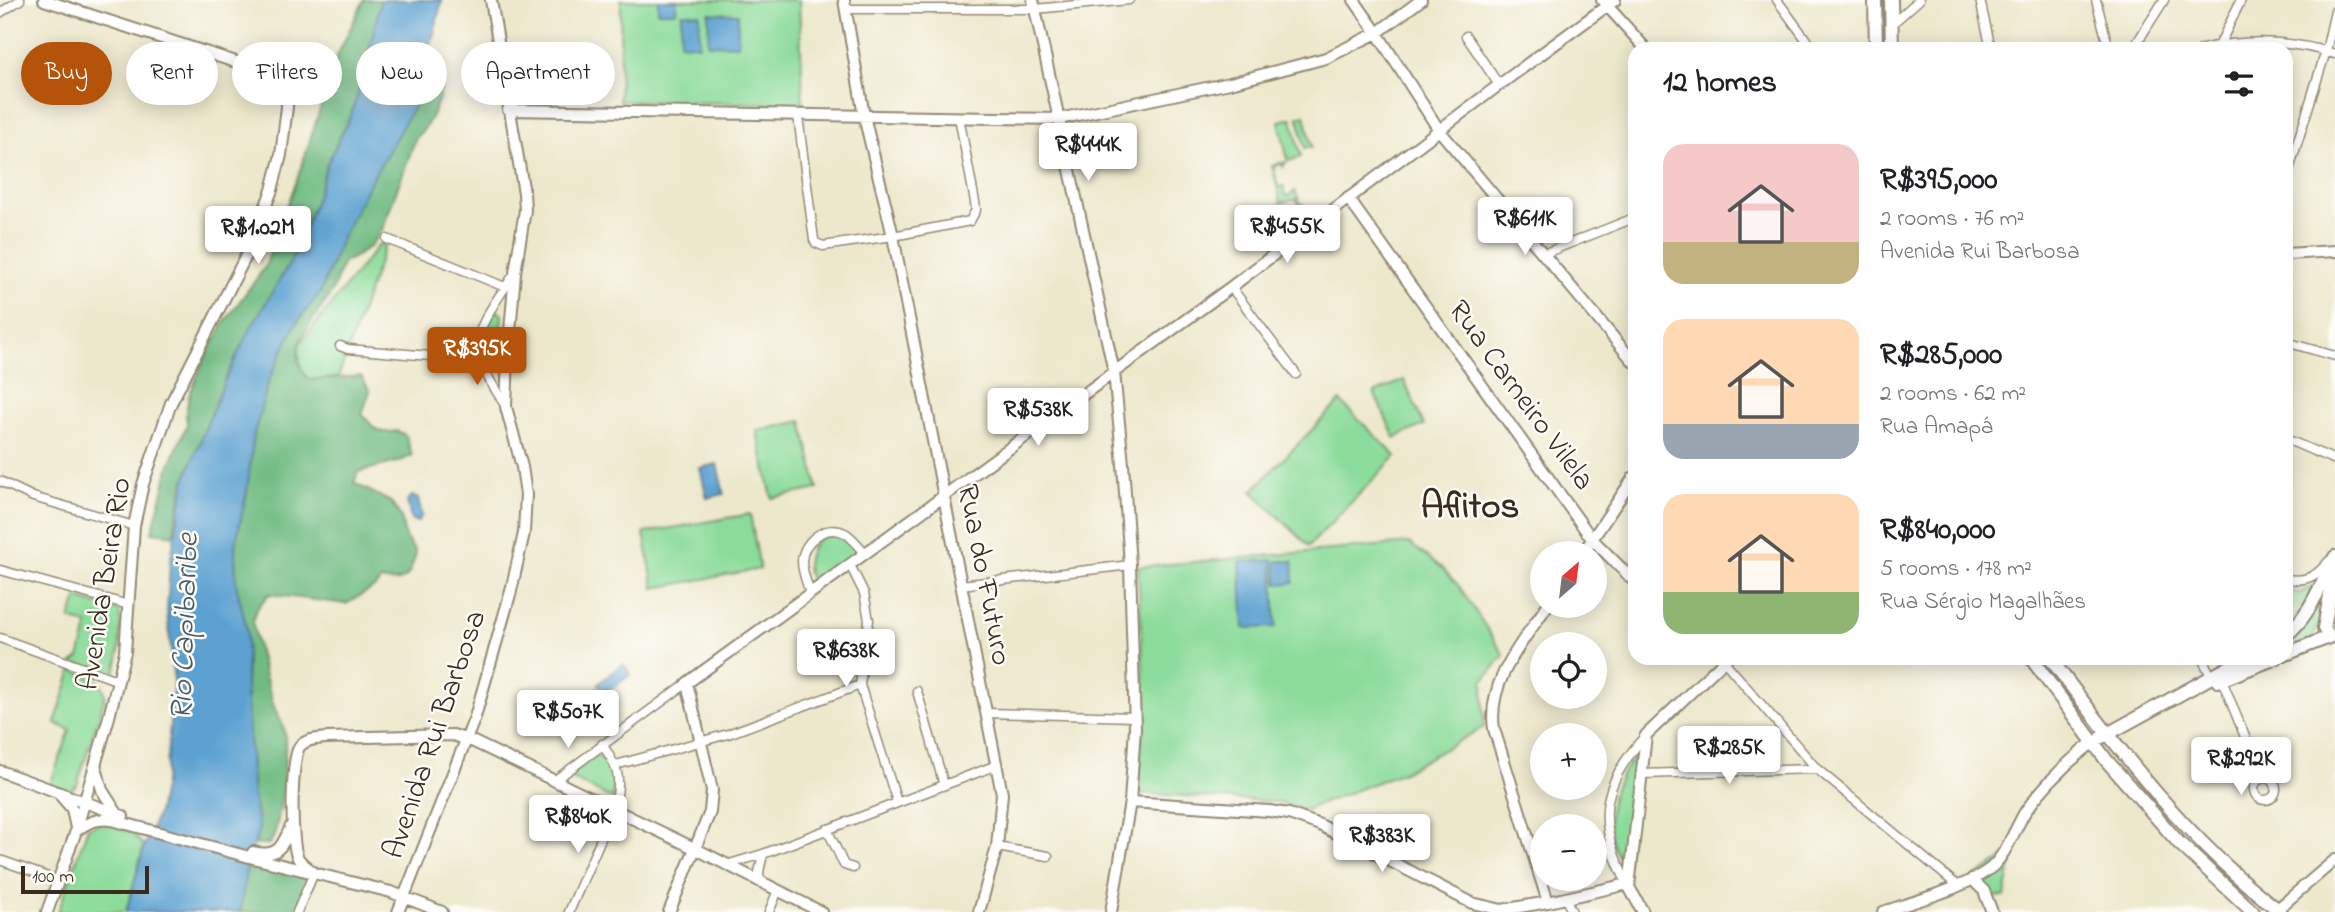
<!DOCTYPE html>
<html lang="en">
<head>
<meta charset="utf-8">
<style>
	:root { --surface:#fff; --page:#f6f6f6; --text:#202124; --muted:#757577; --accent:#b45309 }
	body { margin:0; font-family:"Indie Flower",sans-serif; background:var(--page); color:var(--text); height:100vh; display:flex; flex-direction:column; font-size:26px; white-space:nowrap }
	* { box-sizing:border-box; margin:0 }
	p { font-size:23px; color:var(--muted) }
	.icon { flex:none; width:38px; height:38px; fill:none; stroke:currentColor; stroke-width:2; stroke-linecap:round; stroke-linejoin:round }
	.map { position:relative; flex:1; overflow:hidden }
	.drawer { position:absolute; left:1628px; top:42px; width:665px; height:623px; display:flex; flex-direction:column; background:var(--surface); border-radius:21px; box-shadow:0 4px 18px #0003 }
	.drawer>* { flex:none }
	.banner { position:absolute; left:21px; top:42px; width:665px; height:63px; display:flex; gap:14px }
	.needle { width:46px; rotate:28deg }
	.tools { position:absolute; left:1530px; top:541px; display:grid; gap:14px }
	.tools a { display:grid; place-items:center; width:77px; height:77px; border-radius:50%; background:var(--surface); box-shadow:0 4px 18px #0003; font-size:35px }
	.scale { position:absolute; left:21px; bottom:18px; width:128px; box-sizing:border-box; padding-left:7px; border:4px solid #3b2a1e; border-top:0; font-size:19px; line-height:24px; white-space:nowrap; color:#3b2a1e; -webkit-text-stroke:5px #fdfcf7; paint-order:stroke }
	.price { position:absolute; translate:-50% -60px; padding:0 16px; border-radius:7px; background:#fff; color:#222; font-size:23px; line-height:46px; filter:drop-shadow(0 2px 4px #0008) }
	.price::after { content:''; position:absolute; left:50%; top:42px; width:21px; height:16px; margin-left:-10px; background:inherit; clip-path:polygon(0 0,100% 0,50% 100%) }
	.price.selected { background:var(--accent); color:#fff }
	ul { padding:0; list-style:none }
	li { display:flex; align-items:center; gap:21px; height:175px; padding:0 35px }
	li span { display:grid; place-items:center; flex:none; width:196px; height:140px; border-radius:21px; color:#555 }
	li>.icon { margin-inline-start:auto }
	span .icon { width:84px; height:84px; fill:#fffc; stroke-width:1 }
	li b { font-size:30px }
	h2 { display:flex; justify-content:space-between; align-items:center; height:84px; padding:0 35px; font-size:30px }
	.pill { padding:0 24px; border-radius:32px; background:var(--surface); box-shadow:0 4px 18px #0003; font-size:24px; line-height:63px }
	.pill.selected { background:var(--accent); color:#fff }
	.map>svg:first-child { display:block }
	.green { fill:#8bdb9a; stroke:#63825c; stroke-width:2 }
	.forest { fill:#70bb82; stroke:#567250; stroke-width:2 }
	.water { fill:#5ba1d1; stroke:#4b6678; stroke-width:2 }
	.lines { fill:none; stroke-linecap:round; stroke-linejoin:round }
	.street-casing { stroke:#948975; stroke-width:11 }
	.secondary-casing { stroke:#948975; stroke-width:14 }
	.primary-casing { stroke:#948975; stroke-width:16 }
	.street { stroke:#fff; stroke-width:8 }
	.secondary { stroke:#fff; stroke-width:10 }
	.primary { stroke:#fff; stroke-width:12 }
	.labels { text-anchor:middle; dominant-baseline:central; stroke-width:5; stroke-linejoin:round; paint-order:stroke }
	.street-label { font-size:30px; fill:#3b2a1e; stroke:#fdfcf7 }
	.water-label { font-size:32px; font-style:italic; fill:#485a66; stroke:#fdfcf7 }
	.district-label { font-size:37px; font-weight:bold; fill:#3b2a1e; stroke:#fdfcf7 }
</style>
</head>
<body>
<div class="map">
<svg width="2335" height="912" viewBox="0 0 2335 912">
	<rect width="100%" height="100%" fill="#fdfcf7"/>
	<filter id="ink" filterUnits="userSpaceOnUse"><feTurbulence type="fractalNoise" baseFrequency=".0143" numOctaves="2"/><feDisplacementMap in="SourceGraphic" scale="14" xChannelSelector="R" yChannelSelector="G"/><feConvolveMatrix kernelMatrix="1 2 1 2 8 2 1 2 1" color-interpolation-filters="sRGB"/></filter>
	<filter id="wash" filterUnits="userSpaceOnUse"><feTurbulence type="fractalNoise" baseFrequency=".00686" numOctaves="4" result="noise"/><feDisplacementMap in="SourceGraphic" scale="28" xChannelSelector="R" yChannelSelector="G"/><feGaussianBlur stdDeviation="1.57" result="paint"/><feColorMatrix in="noise" values="0 0 0 0 0 0 0 0 0 0 0 0 0 0 0 0 0 1.4 0 .05"/><feComposite in="paint" operator="in"/></filter>
	<g filter="url(#wash)">
		<rect width="100%" height="100%" fill="#ede8cc"/>
		<!-- green -->
		<path class="green" d="M620 0H799L803 104 619 101 621 1Z
			M1305 115 1312 147 1305 148 1298 117Z
			M1292 118 1301 157 1288 161 1279 121Z
			M1286 162 1283 167 1282 164 1273 166 1278 187 1284 186V194L1288 196 1295 191 1300 202 1309 209 1312 220 1304 224 1297 199 1281 203 1272 165Z
			M387 239 338 378 309 380 301 371 298 346 377 247Z
			M497 310 502 315 498 367 492 373C475 359 484 324 497 310Z
			M1404 380 1424 425 1395 438 1374 393Z
			M1340 401 1396 456 1309 546 1252 491Z
			M802 421 818 489 772 498 757 431Z
			M750 514 760 569 654 588 644 533Z
			M836 535C845 537 858 543 857 554L814 585C802 571 807 549 820 537Z
			M1409 543 1441 567 1459 586 1504 655 1483 681 1484 727 1403 772 1305 810 1277 802 1138 793 1144 693 1138 567Z
			M2315 586 2303 611 2286 625V591L2299 593Z
			M2325 593 2319 625 2312 640 2286 649V640Z
			M77 598 119 611C122 623 120 656 116 668 115 673 114 673 109 675L72 663 79 658 88 625 70 619Z
			M72 670C87 676 105 678 105 697L77 785 68 792 50 785 70 730 55 723Z
			M595 756 606 759 615 771 613 799 568 777Z
			M1634 758 1637 760V767L1626 873C1622 863 1615 852 1612 842 1604 813 1613 780 1634 758Z
			M102 823 130 831 144 846 126 912H58L88 827Z
			M2004 858 2012 860 2005 897 1990 896 1972 879Z"/>
		<!-- forest -->
		<path class="forest" d="M364 0H381L361 85 351 115 327 164 316 200 290 263 250 329 224 382 185 480 173 535 152 532 170 464 187 425 186 414 189 396 205 357 224 323 265 267 299 174 338 54Z
			M423 73 444 75C441 97 432 123 416 138L382 230 370 246 355 257 343 262C339 272 336 284 331 293 316 321 280 347 309 380L361 376 370 391 362 414C375 429 377 435 398 431L406 436 412 456 397 462 358 472 354 483 391 502 401 517 405 537 416 553C409 576 407 586 381 580L375 587 346 604 269 594C262 602 254 610 253 621 252 627 271 700 275 709 277 716 282 722 284 729 288 747 281 833 269 844L255 845 259 828 253 795 246 686 247 661 236 583 235 546 247 491 254 434 269 379 295 325 321 291 344 233 366 190 418 99Z
			M254 865 312 878 314 883 302 912H240L246 871Z"/>
		<!-- water -->
		<path class="water" d="M381 0H442L418 99 366 190 344 233 321 291 295 325 269 379 254 434 247 491 235 546 236 583 247 630 246 686 251 771 253 795 259 828 246 871 240 912H126L144 846 158 813 165 777 174 681 167 611 170 563 185 480 224 382 250 329 290 263 316 200 327 164 351 115 361 84Z
			M658 0H677L676 12H658Z
			M682 13 700 14 699 45 680 43Z
			M709 13 738 14V45L708 44Z
			M717 464 724 494 707 498 700 468Z
			M412 496 418 499 422 516 417 522 411 519 407 501Z
			M1273 560 1276 627 1244 628 1240 562Z
			M1276 561H1293L1294 583 1277 584Z
			M623 664 631 674 605 694 598 684Z"/>
	</g>
	<g filter="url(#ink)">
		<g class="lines">
			<defs>
				<path id="street" d="M1777 0 1813 49
					M1980 0 1991 49
					M2096 0 2109 49
					M845 9H1035L1129 0
					M0 13 20 0
					M1892 24 1919 0
					M1466 36 1499 85
					M2218 48 2241 0
					M2133 49 2164 0
					M2202 49C2245 39 2292 40 2335 54
					M798 116 814 240 816 243 823 246 893 236 970 221 976 210 975 202 959 117
					M2286 179 2326 51 2335 11
					M387 239 505 287
					M1543 254 1634 218
					M1231 287 1296 374
					M2286 342 2335 356
					M340 346 348 349 442 357 476 351
					M506 407C496 390 483 372 477 353 471 333 502 292 513 276
					M2286 439 2335 460
					M0 481 33 497 134 526
					M850 565 864 593 869 620 860 685 897 802
					M0 570 129 605
					M2286 579C2306 582 2316 577 2329 561
					M961 585 1130 565
					M810 593C807 583 802 572 802 561 803 541 826 523 845 533 853 538 859 546 865 553
					M0 638 119 681
					M2202 658 2212 678
					M1724 661 1817 769 1957 885
					M2222 680 2262 779
					M917 691 944 785
					M986 713 1135 717
					M616 765 728 734 860 685
					M1641 774 1817 769
					M2254 789a11 11 0 1 1 22 0a11 11 0 1 1-22 0Z
					M554 781 687 683
					M827 829 844 865 853 868
					M997 847 1048 856
					M0 860 59 881
					M726 865 763 854 997 765
					M760 882 759 872 763 854
					M1629 887C1596 825 1598 787 1646 735
					M1565 897 1572 912
					M297 912 314 873
					M569 912 614 809C622 778 619 769 602 744
					M769 912 778 890"/>
				<path id="secondary" d="M44 0 276 75 281 79 287 88V107L281 155 272 190 247 254 171 403 143 484 134 526 125 652 109 717 76 831 47 912
					M844 0 864 116 893 236 1002 794 997 847 979 912
					M1033 0 1114 372 1123 464 1130 565 1135 728 1130 802 1111 912
					M1354 0 1377 33 1439 130 1634 362
					M1602 0 1646 49
					M508 110 1059 119 1230 83 1326 58 1377 33 1421 0
					M1348 198 1592 539 1634 581
					M2286 254 2335 251
					M1583 553 1634 477
					M1547 606C1522 643 1487 681 1494 729L1548 902
					M96 767 102 790 118 815
					M0 771 123 816
					M61 796 72 809 76 828
					M1130 802 1269 811 1289 814 1320 825 1472 903 1502 910 1548 902 1628 884
					M76 831C88 822 97 818 112 820L253 858 391 892 442 912
					M253 852C278 858 282 847 291 826
					M314 873C309 868 301 864 298 858 290 844 291 756 300 746 306 739 317 739 326 738L453 735 474 742 696 849 821 912
					M1972 879 1984 891 1992 912
					M398 912 475 717 511 591 524 533 526 494 522 467 506 407 508 355 515 273 525 210 524 193 491 0
					M669 912 710 812 712 790 687 683 1231 287 1499 85 1615 0
					M1643 912 1629 887 1646 735 1727 658
					M1883 912C1915 901 1967 888 1992 867 2006 854 2015 829 2025 812 2043 786 2068 762 2092 743
					M2274 912 2335 860"/>
				<path id="primary" d="M1875 0 1876 49
					M1891 0 1892 49
					M2286 635C2310 616 2321 584 2335 557
					M2286 654 2329 637 2324 628 2335 568
					M2031 658 2107 761 2179 843 2253 912
					M2050 658C2119 750 2189 843 2281 912
					M2218 681 2276 658
					M2102 737 2246 658"/>
			</defs>
			<!-- street casing -->
			<use href="#street" class="street-casing"/>
			<!-- secondary casing -->
			<use href="#secondary" class="secondary-casing"/>
			<!-- primary casing -->
			<use href="#primary" class="primary-casing"/>
			<!-- street -->
			<use href="#street" class="street"/>
			<!-- secondary -->
			<use href="#secondary" class="secondary"/>
			<!-- primary -->
			<use href="#primary" class="primary"/>
		</g>
	</g>
	<g class="labels">
		<!-- street labels -->
		<g class="street-label">
			<text transform="translate(1520 396) rotate(54)">Rua Carneiro Vilela</text>
			<text transform="translate(983 575) rotate(79)">Rua do Futuro</text>
			<text transform="translate(106 584) rotate(-81)">Avenida Beira Rio</text>
			<text transform="translate(436 735) rotate(-71)">Avenida Rui Barbosa</text>
		</g>
		<!-- water labels -->
		<g class="water-label">
			<text transform="translate(186 627) rotate(-88)">Rio Capibaribe</text>
		</g>
		<!-- district labels -->
		<g class="district-label">
			<text x="1470" y="508">Aflitos</text>
		</g>
	</g>
</svg>
<div class="tools">
<a><svg class="needle" viewBox="-14 -14 28 28"><path d="M0-13l5 13h-10z" fill="#e53935"/><path d="M0 13l5-13h-10z" fill="#757577"/></svg></a>
<a><svg class="icon" aria-label="locate" viewBox="0 0 24 24"><circle cx="12" cy="12" r="6"/><path d="M12 2v4M12 18v4M2 12h4M18 12h4"/></svg></a>
<a>+</a>
<a>−</a>
</div>
<div class="scale">100 m</div>
<b class="price" style="left:1088px;top:183px">R$444K</b>
<b class="price" style="left:1525px;top:257px">R$611K</b>
<b class="price" style="left:1287px;top:265px">R$455K</b>
<b class="price" style="left:258px;top:266px">R$1.02M</b>
<b class="price selected" style="left:477px;top:387px">R$395K</b>
<b class="price" style="left:1038px;top:448px">R$538K</b>
<b class="price" style="left:846px;top:689px">R$638K</b>
<b class="price" style="left:568px;top:750px">R$507K</b>
<b class="price" style="left:1729px;top:786px">R$285K</b>
<b class="price" style="left:2241px;top:797px">R$292K</b>
<b class="price" style="left:578px;top:855px">R$840K</b>
<b class="price" style="left:1382px;top:874px">R$383K</b>
<div class="banner">
<a class="pill selected">Buy</a>
<a class="pill">Rent</a>
<a class="pill">Filters</a>
<a class="pill">New</a>
<a class="pill">Apartment</a>
</div>
<section class="drawer">
<h2>12 homes<svg class="icon" aria-label="filters" viewBox="0 0 24 24"><path d="M4 7h16M4 17h16"/><circle cx="9" cy="7" r="2"/><circle cx="15" cy="17" r="2"/></svg></h2>
<ul>
<li><span style="background:linear-gradient(#f6c9c9 70%,#c2b280 0)"><svg class="icon" aria-label="home" viewBox="0 0 24 24"><path d="M3 11l9-7 9 7M6 9v11h12V9"/></svg></span><div><b>R$395,000</b><p>2 rooms · 76 m²</p><p>Avenida Rui Barbosa</p></div></li>
<li><span style="background:linear-gradient(#ffd9b3 75%,#9aa5b1 0)"><svg class="icon" aria-label="home" viewBox="0 0 24 24"><path d="M3 11l9-7 9 7M6 9v11h12V9"/></svg></span><div><b>R$285,000</b><p>2 rooms · 62 m²</p><p>Rua Amapá</p></div></li>
<li><span style="background:linear-gradient(#ffd9b3 70%,#8fb573 0)"><svg class="icon" aria-label="home" viewBox="0 0 24 24"><path d="M3 11l9-7 9 7M6 9v11h12V9"/></svg></span><div><b>R$840,000</b><p>5 rooms · 178 m²</p><p>Rua Sérgio Magalhães</p></div></li>
</ul>
</section>
</div>
</body>
</html>
